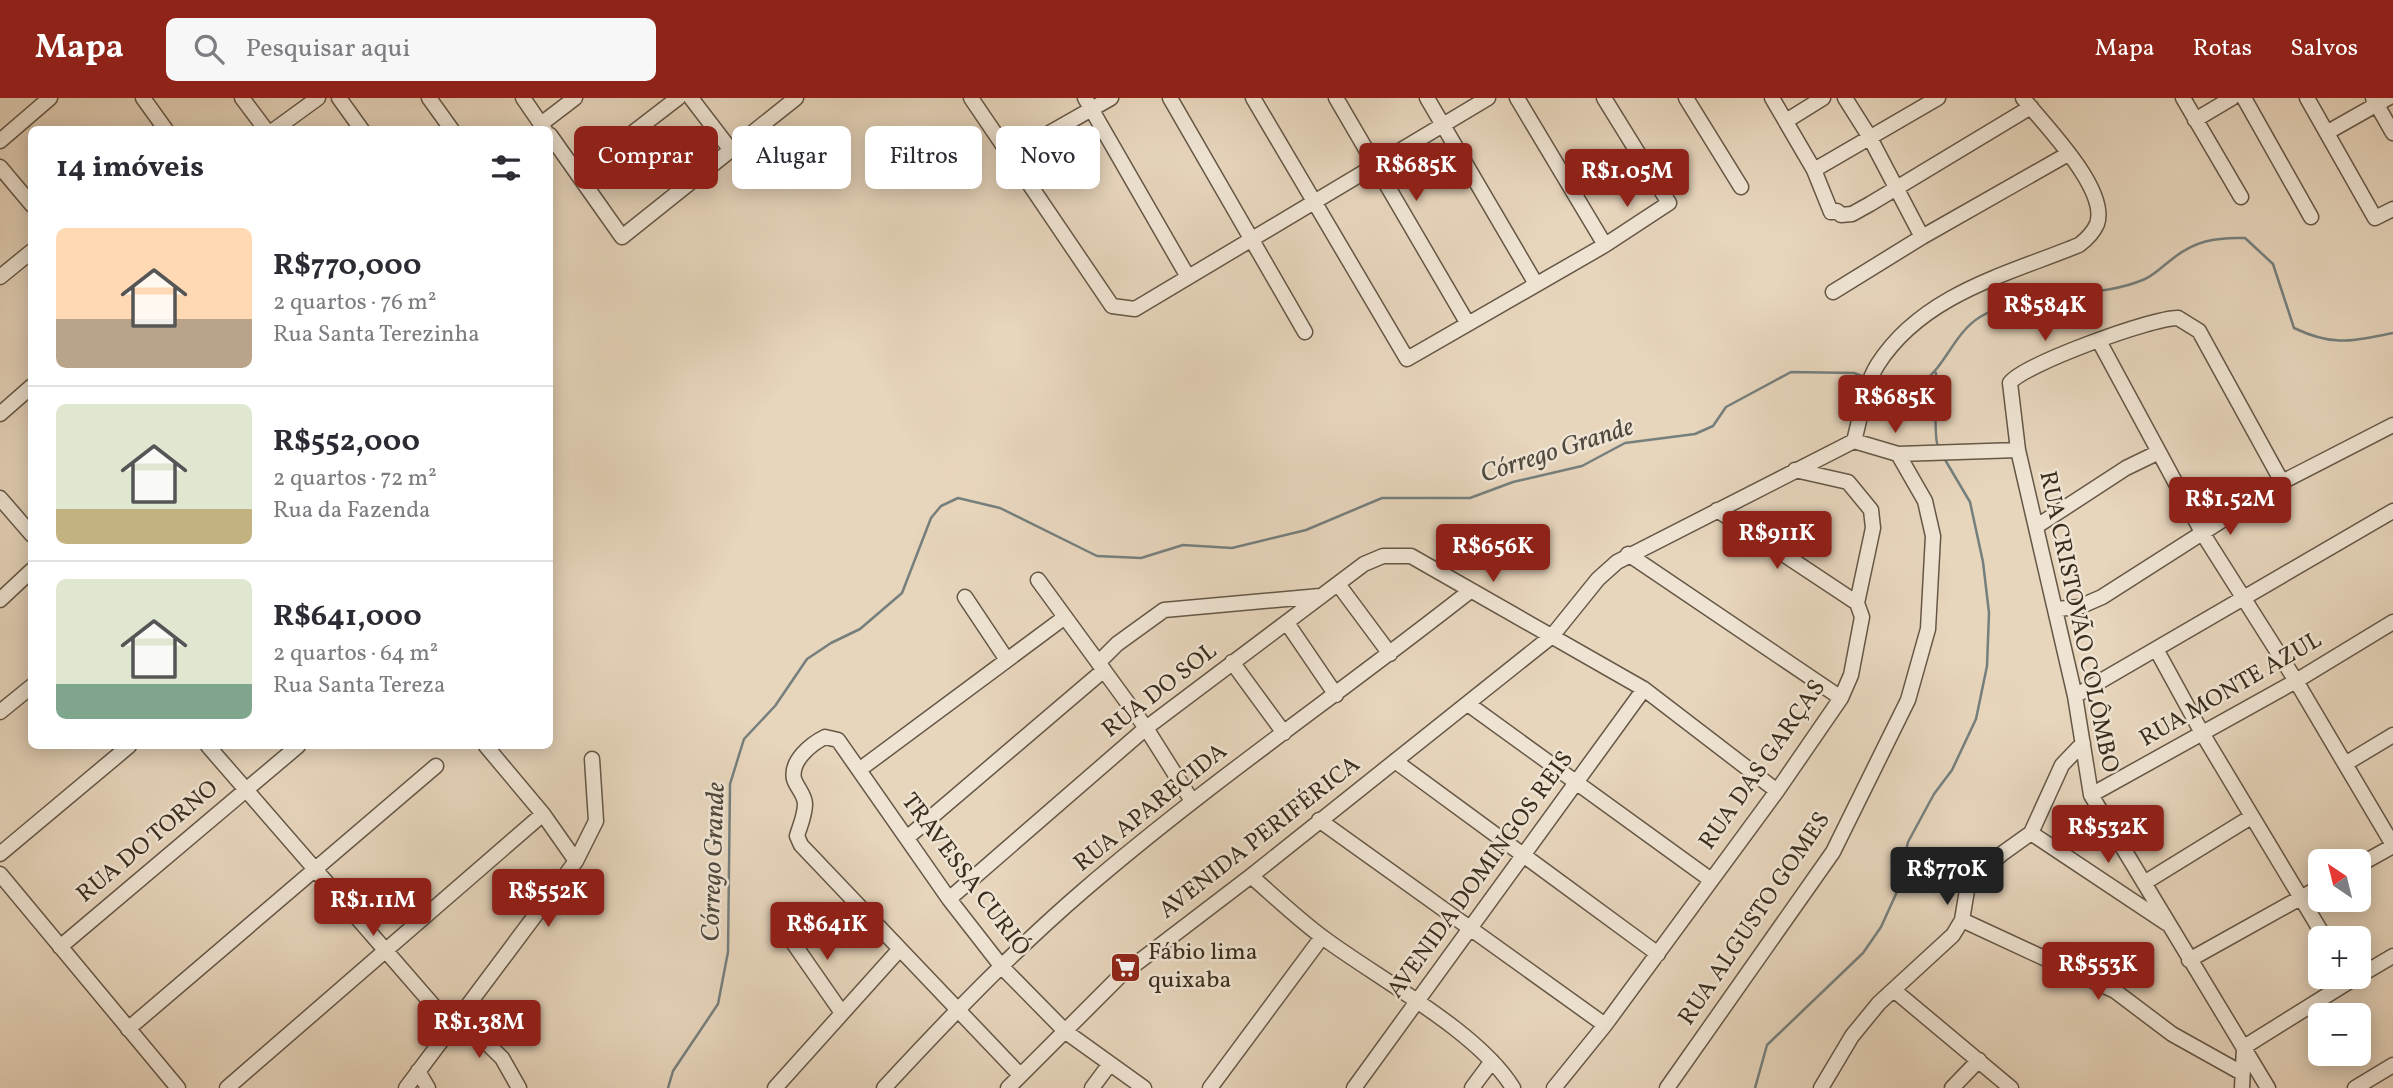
<!DOCTYPE html>
<html lang="pt">
<head>
<meta charset="utf-8">
<style>
	:root { --surface:#fff; --page:#f7f7f7; --text:#2b2b33; --muted:#7c7c81; --line:#e1e1e2; --accent:#8f2418 }
	body { margin:0; font-family:Vollkorn,serif; background:var(--page); color:var(--text); height:100vh; display:flex; flex-direction:column; font-size:26px; white-space:nowrap }
	* { box-sizing:border-box; margin:0 }
	p { font-size:23px; color:var(--muted) }
	.icon { flex:none; width:38px; height:38px; fill:none; stroke:currentColor; stroke-width:2; stroke-linecap:round; stroke-linejoin:round }
	.map { position:relative; flex:1; overflow:hidden }
	.drawer { position:absolute; left:28px; top:28px; width:525px; height:623px; display:flex; flex-direction:column; background:var(--surface); border-radius:10px; box-shadow:0 4px 18px #0003 }
	.drawer>* { flex:none }
	.banner { position:absolute; left:574px; top:28px; width:665px; height:63px; display:flex; gap:14px }
	.needle { width:46px; rotate:325deg }
	.tools { position:absolute; left:2308px; top:751px; display:grid; gap:14px }
	.tools a { display:grid; place-items:center; width:63px; height:63px; border-radius:10px; background:var(--surface); box-shadow:0 4px 18px #0003; font-size:35px }
	.price { position:absolute; translate:-50% -60px; padding:0 16px; border-radius:7px; background:var(--accent); color:#fff; font-size:23px; line-height:46px; filter:drop-shadow(0 2px 4px #0008) }
	.price::after { content:''; position:absolute; left:50%; top:42px; width:21px; height:16px; margin-left:-10px; background:inherit; clip-path:polygon(0 0,100% 0,50% 100%) }
	.price.on { background:#222; color:#fff }
	ul { padding:0; list-style:none }
	li { display:flex; align-items:center; gap:21px; height:175px; padding:0 28px }
	li+li { border-top:2px solid var(--line) }
	li span { display:grid; place-items:center; flex:none; width:196px; height:140px; border-radius:10px; color:#555 }
	li>.icon { margin-inline-start:auto }
	span .icon { width:84px; height:84px; fill:#fffc; stroke-width:1 }
	li b { font-size:30px }
	h2 { display:flex; justify-content:space-between; align-items:center; height:84px; padding:0 28px; font-size:30px }
	.pill { padding:0 24px; border-radius:10px; background:var(--surface); box-shadow:0 4px 18px #0003; font-size:24px; line-height:63px }
	.pill.on { background:var(--accent); color:#fff }
	header { display:flex; align-items:center; gap:42px; box-sizing:border-box; height:98px; padding:0 35px; background:var(--accent); color:#fff }
	header strong { font-size:33px }
	nav { display:flex; gap:38px; margin-inline-start:auto; font-size:24px }
	.search { width:490px; height:63px; background:var(--page); display:flex; align-items:center; gap:18px; box-sizing:border-box; padding:0 24px; border-radius:10px; color:var(--muted); font-size:26px }
	.map>svg:first-child { display:block }
	.lines { fill:none; stroke-linecap:round; stroke-linejoin:round }
	.stream { stroke:#757f7d; stroke-width:2.5 }
	.minor-casing { stroke:#655746; stroke-width:17 }
	.minor { stroke:#efe4d3; stroke-width:14 }
	.labels { text-anchor:middle; dominant-baseline:central; stroke-width:5; stroke-linejoin:round; paint-order:stroke }
	.street-label { font-size:24px; fill:#3a2d1e; stroke:#efe4d3 }
	.poi-label { font-size:24px; fill:#3a2d1e; stroke:#efe4d3; text-anchor:start }
	.water-label { font-size:26px; font-style:italic; fill:#4e483e; stroke:#efe4d3 }
</style>
</head>
<body>
<header>
<strong>Mapa</strong>
<div class="search"><svg class="icon" aria-label="search" viewBox="0 0 24 24"><circle cx="10" cy="10" r="6"/><path d="M15 15l6 6"/></svg>Pesquisar aqui</div>
<nav><a>Mapa</a><a>Rotas</a><a>Salvos</a></nav>
</header>
<div class="map">
<svg width="2393" height="990" viewBox="0 0 2393 990">
	<rect width="100%" height="100%" fill="#e7d5bc"/>
	<filter id="stains"><feTurbulence type="fractalNoise" baseFrequency=".00286" numOctaves="4"/><feColorMatrix values="0 0 0 0 .2 0 0 0 0 .09 0 0 0 0 .02 0 0 0 .5 -.17"/></filter>
	<radialGradient id="worn" r=".72"><stop offset=".6" stop-color="#630" stop-opacity="0"/><stop offset="1" stop-color="#630" stop-opacity=".3"/></radialGradient>
	<g class="lines">
		<!-- stream -->
		<path class="stream" d="M1936 275C1937 290 1933 339 1938 348
			M1879 285C1939 308 1942 242 1980 219 2033 187 2092 204 2145 181 2154 177 2163 168 2171 162 2194 143 2215 139 2245 140L2273 166 2294 230C2334 249 2352 243 2393 235
			M668 990 673 973 718 906 728 854 730 686 744 641 775 608 807 561 831 545 860 531 902 495 931 420 941 408 958 400 1000 410 1097 458 1141 460 1183 447 1232 450 1306 432 1382 400H1470L1513 384 1582 368 1625 345 1695 336 1713 328 1726 309 1791 274 1854 275 1862 278
			M1755 990 1767 947 1863 855 1881 829 1896 796 1908 744 1934 696 1952 672 1976 621 1987 568 1989 515 1983 464 1970 404 1944 360"/>
		<defs>
			<path id="minor" d="M143 0 166 32
				M242 0 266 32
				M339 0 362 32
				M429 0 452 32
				M523 0 545 32
				M691 0 730 51
				M971 0 1112 208 1135 211 1488 0
				M1085 0 1188 179
				M1170 0 1305 234
				M1253 0 1407 261 1605 147 1669 105 1604 0
				M1336 0 1468 226
				M1427 0 1536 186
				M1517 0 1605 147
				M1686 0 1741 89
				M1772 0 1814 72 1831 114 1837 113 1841 117 1852 116 1870 106 2031 9
				M1845 0 1869 38 1922 139
				M2183 0 2241 99
				M2244 0 2311 119
				M2307 0 2375 120 2393 111
				M2373 0 2393 35
				M2195 22 2232 0
				M1786 23 1823 0
				M274 32 318 0
				M540 32 541 26 575 0
				M2328 34 2388 0
				M550 37 622 139 796 0
				M0 43 50 0
				M1011 57 1111 0
				M0 69 32 107
				M1814 72 1938 0
				M578 77 678 0
				M0 179 32 153
				M1833 194 1922 139 2068 56
				M2099 243 2159 354
				M0 316 32 288
				M1854 343 1898 356 2018 352
				M0 400 32 437
				M1717 412 1857 505
				M2037 428 2126 370 2159 354 2203 436 2296 583 2393 747
				M1628 456 1841 600
				M1038 482 1146 630 1192 703
				M1338 486 1390 556
				M965 499 1007 562
				M0 502 32 472
				M2057 511 2079 509 2102 499 2282 384 2393 327
				M1287 525 1336 597
				M2156 551 2202 635 2325 840
				M1099 564 1117 546 1164 512 1320 498
				M1232 564 1284 635
				M2075 598 2393 413
				M1468 606 1711 782
				M0 614 32 588
				M208 648 452 929
				M486 648 543 716 576 763
				M1395 663 1658 856
				M2345 666 2393 637
				M859 672 1065 519
				M2091 697 2296 583 2393 524
				M1319 722 1605 927
				M2031 735 2166 825
				M908 739 1104 572
				M0 756 129 648
				M2359 767 2393 748
				M0 776 178 990
				M1251 778C1275 799 1299 822 1325 841 1379 881 1479 934 1513 990
				M2144 785 2251 719
				M949 801 1146 630 1364 466 1383 458H1411L1644 591 1777 693
				M1962 822 2115 893 2172 936 2240 974
				M785 833 842 915
				M60 849 298 648
				M2189 862 2320 789
				M2359 878 2393 858
				M1895 893 2011 990
				M460 919 502 960 519 990
				M128 931 436 668
				M418 973 428 990
				M1020 977 801 747 797 738C800 728 805 717 805 706 805 697 797 690 794 681 790 663 811 646 825 639L838 642 949 801 1002 869 1066 934 1144 990
				M227 990 543 716
				M406 990 576 763 596 723 592 661
				M775 990 899 852
				M884 990C948 921 1013 853 1084 792 1207 686 1342 594 1470 493
				M1008 990 1120 878 1251 778 1552 538 1598 481 1617 464 1854 343C1861 318 1864 288 1878 266 1923 196 2008 176 2079 147 2087 141 2093 135 2097 126 2109 91 2044 27 2023 0
				M1092 990 1109 967
				M1210 990 1322 839
				M1354 990 1644 591
				M1472 990 1492 963
				M1554 990 1605 927 1777 693 1841 600 1851 577 1862 519 1857 505 1873 430 1871 412 1848 384 1795 372
				M1667 990 1833 754 1908 602 1928 531 1933 438 1925 403 1898 356
				M1821 990 1852 938 1879 905 1953 837 1962 822 1967 792 1976 778 2003 755 2031 735 2062 667 2083 645
				M1952 990 1979 962
				M2242 990 2244 949 2358 878
				M2268 990 2091 697 2075 598 2018 352 2010 285C2022 267 2154 219 2178 220L2199 233 2282 384
				M2355 990 2393 967"/>
		</defs>
		<!-- minor casing -->
		<use href="#minor" class="minor-casing"/>
		<!-- minor -->
		<use href="#minor" class="minor"/>
	</g>
	<!-- icons -->
	<defs>
		<symbol id="supermarket-square" viewBox="-11 -11 22 22"><rect x="-9" y="-9" width="18" height="18" rx="4" fill="#8f2418" stroke="#efe4d3"/><path d="M-6-5.5h2.5l.6 2H6L4.5 2H-2.5L-4.4-4H-6ZM-1.5 3.2a1.3 1.3 0 1 0 .1 0ZM3 3.2a1.3 1.3 0 1 0 .1 0Z" fill="#fff"/></symbol>
	</defs>
	<g fill-rule="evenodd">
		<use href="#supermarket-square" x="1108" y="852" width="35" height="35"/>
	</g>
	<g class="labels">
		<!-- street labels -->
		<g class="street-label">
			<text transform="translate(2078 524) rotate(78)">RUA CRISTOVÃO COLÔMBO</text>
			<text transform="translate(2231 592) rotate(-30)">RUA MONTE AZUL</text>
			<text transform="translate(1160 593) rotate(-38)">RUA DO SOL</text>
			<text transform="translate(1763 667) rotate(-55)">RUA DAS GARÇAS</text>
			<text transform="translate(1151 710) rotate(-39)">RUA APARECIDA</text>
			<text transform="translate(1260 740) rotate(-38)">AVENIDA PERIFÉRICA</text>
			<text transform="translate(148 744) rotate(-40)">RUA DO TORNO</text>
			<text transform="translate(965 777) rotate(53)">TRAVESSA CURIÓ</text>
			<text transform="translate(1481 777) rotate(-54)">AVENIDA DOMINGOS REIS</text>
			<text transform="translate(1755 821) rotate(-56)">RUA ALGUSTO GOMES</text>
		</g>
		<!-- poi labels -->
		<g class="poi-label">
			<text x="1148" y="855">Fábio lima<tspan x="1148" dy="28">quixaba</tspan></text>
		</g>
		<!-- water labels -->
		<g class="water-label">
			<text transform="translate(1557 353) rotate(-18)">Córrego Grande</text>
			<text transform="translate(714 764) rotate(-88)">Córrego Grande</text>
		</g>
	</g>
	<rect width="100%" height="100%" filter="url(#stains)"/>
	<rect width="100%" height="100%" fill="url(#worn)"/>
</svg>
<div class="tools">
<a><svg class="needle" viewBox="-14 -14 28 28"><path d="M0-13l5 13h-10z" fill="#e53935"/><path d="M0 13l5-13h-10z" fill="#7c7c81"/></svg></a>
<a>+</a>
<a>−</a>
</div>
<b class="price" style="left:1416px;top:105px">R$685K</b>
<b class="price" style="left:1627px;top:111px">R$1.05M</b>
<b class="price" style="left:2045px;top:245px">R$584K</b>
<b class="price" style="left:1895px;top:337px">R$685K</b>
<b class="price" style="left:2230px;top:439px">R$1.52M</b>
<b class="price" style="left:1777px;top:473px">R$911K</b>
<b class="price" style="left:1493px;top:486px">R$656K</b>
<b class="price" style="left:2108px;top:767px">R$532K</b>
<b class="price on" style="left:1947px;top:809px">R$770K</b>
<b class="price" style="left:548px;top:831px">R$552K</b>
<b class="price" style="left:373px;top:840px">R$1.11M</b>
<b class="price" style="left:827px;top:864px">R$641K</b>
<b class="price" style="left:2098px;top:904px">R$553K</b>
<b class="price" style="left:479px;top:962px">R$1.38M</b>
<div class="banner">
<a class="pill on">Comprar</a>
<a class="pill">Alugar</a>
<a class="pill">Filtros</a>
<a class="pill">Novo</a>
</div>
<section class="drawer">
<h2>14 imóveis<svg class="icon" aria-label="filters" viewBox="0 0 24 24"><path d="M4 7h16M4 17h16"/><circle cx="9" cy="7" r="2"/><circle cx="15" cy="17" r="2"/></svg></h2>
<ul>
<li><span style="background:linear-gradient(#ffd9b3 65%,#b9a48a 0)"><svg class="icon" aria-label="home" viewBox="0 0 24 24"><path d="M3 11l9-7 9 7M6 9v11h12V9"/></svg></span><div><b>R$770,000</b><p>2 quartos · 76 m²</p><p>Rua Santa Terezinha</p></div></li>
<li><span style="background:linear-gradient(#dfe7d0 75%,#c2b280 0)"><svg class="icon" aria-label="home" viewBox="0 0 24 24"><path d="M3 11l9-7 9 7M6 9v11h12V9"/></svg></span><div><b>R$552,000</b><p>2 quartos · 72 m²</p><p>Rua da Fazenda</p></div></li>
<li><span style="background:linear-gradient(#dfe7d0 75%,#7fa58c 0)"><svg class="icon" aria-label="home" viewBox="0 0 24 24"><path d="M3 11l9-7 9 7M6 9v11h12V9"/></svg></span><div><b>R$641,000</b><p>2 quartos · 64 m²</p><p>Rua Santa Tereza</p></div></li>
</ul>
</section>
</div>
</body>
</html>
